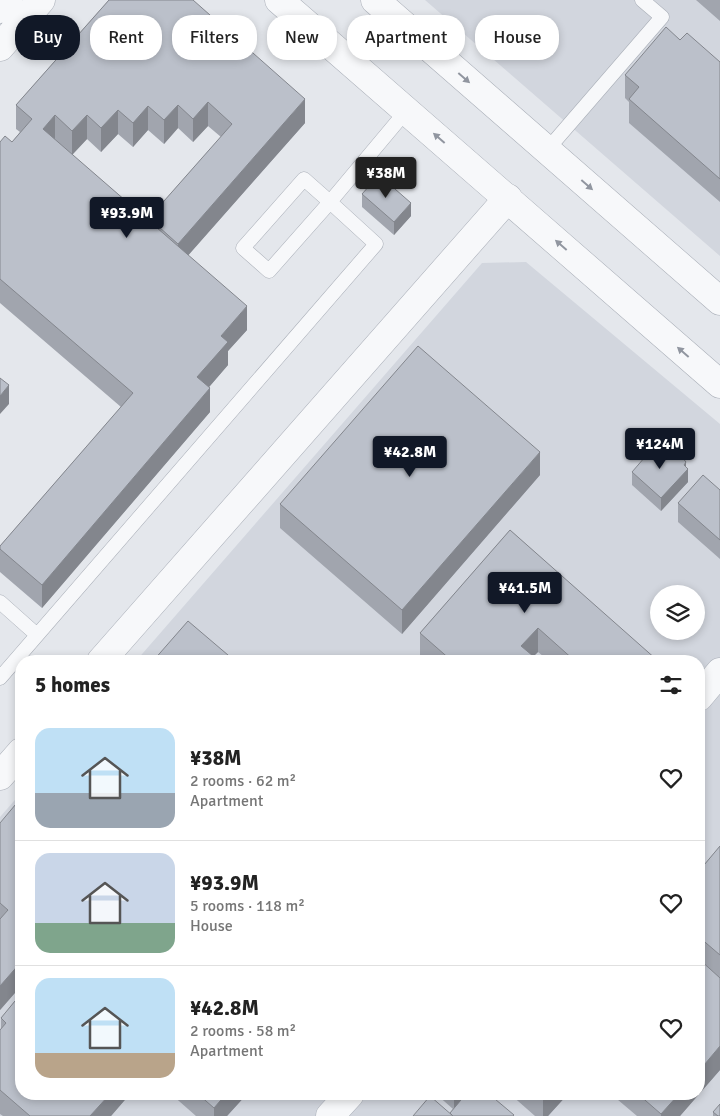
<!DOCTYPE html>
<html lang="en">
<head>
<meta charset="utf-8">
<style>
	:root { --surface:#fff; --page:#f6f6f6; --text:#222; --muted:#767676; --line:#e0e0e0; --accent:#111827 }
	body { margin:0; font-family:Signika,sans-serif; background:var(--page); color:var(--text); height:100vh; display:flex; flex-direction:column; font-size:19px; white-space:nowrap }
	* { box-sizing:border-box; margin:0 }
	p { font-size:16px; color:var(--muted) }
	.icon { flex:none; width:28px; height:28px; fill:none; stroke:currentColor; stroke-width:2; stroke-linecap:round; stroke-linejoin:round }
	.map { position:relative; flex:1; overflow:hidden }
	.side { position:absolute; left:15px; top:655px; width:690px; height:445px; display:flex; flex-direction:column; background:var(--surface); border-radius:20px; box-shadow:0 2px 8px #0003 }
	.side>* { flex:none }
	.top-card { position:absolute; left:15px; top:15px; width:690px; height:45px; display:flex; gap:10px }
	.fabs { position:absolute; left:650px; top:585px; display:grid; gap:10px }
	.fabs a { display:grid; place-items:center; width:55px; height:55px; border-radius:50%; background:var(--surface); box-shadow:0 2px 8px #0003; font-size:25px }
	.price { position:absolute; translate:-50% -42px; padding:0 11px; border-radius:5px; background:var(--accent); color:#fff; font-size:16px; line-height:32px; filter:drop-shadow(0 1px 2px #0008) }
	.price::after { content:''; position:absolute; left:50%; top:30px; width:15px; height:11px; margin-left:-8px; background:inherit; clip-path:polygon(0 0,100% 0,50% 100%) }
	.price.active { background:#222; color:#fff }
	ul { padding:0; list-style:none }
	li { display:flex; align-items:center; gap:15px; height:125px; padding:0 20px }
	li+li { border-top:1px solid var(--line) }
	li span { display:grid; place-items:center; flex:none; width:140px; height:100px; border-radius:15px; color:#555 }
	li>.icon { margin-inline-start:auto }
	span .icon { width:60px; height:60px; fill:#fffc; stroke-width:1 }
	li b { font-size:21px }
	h2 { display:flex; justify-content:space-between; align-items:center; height:60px; padding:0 20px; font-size:21px }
	.chip { padding:0 18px; border-radius:20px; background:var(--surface); box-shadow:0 2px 8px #0003; font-size:18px; line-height:45px }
	.chip.active { background:var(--accent); color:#fff }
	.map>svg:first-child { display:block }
	.built { fill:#d2d6de; fill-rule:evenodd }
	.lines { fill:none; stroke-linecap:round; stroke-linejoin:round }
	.service-casing { stroke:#a9aeb7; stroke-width:15 }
	.minor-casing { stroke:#a9aeb7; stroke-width:29 }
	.tertiary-casing { stroke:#a9aeb7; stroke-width:29 }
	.service { stroke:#f7f8fa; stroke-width:14 }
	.minor { stroke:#f7f8fa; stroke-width:28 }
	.tertiary { stroke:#f7f8fa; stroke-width:28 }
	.wall { fill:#a1a5ae; fill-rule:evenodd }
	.shaded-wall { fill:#83868d }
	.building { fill:#bbc0ca; stroke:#83868d }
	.oneway { fill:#9196a0 }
</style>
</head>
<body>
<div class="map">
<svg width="720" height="1116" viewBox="0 0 720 1116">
	<rect width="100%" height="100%" fill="#e4e7ec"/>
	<!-- built -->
	<path class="built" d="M425 0H720V256Z
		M526 262 720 424V1116H0V817L21 793V1094H699V661H136L482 263ZM659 594H696V631H659Z"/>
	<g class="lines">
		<defs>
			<path id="service" d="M547 150 662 17 642 0
				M304 179 330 202 269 271 243 248Z
				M0 602 37 635
				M0 678 376 244 330 202 407 110"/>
			<path id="minor" d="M101 661 508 198
				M699 697 720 672
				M0 776 21 752
				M330 1116 350 1094"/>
			<path id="tertiary" d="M279 0 720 384
				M375 0 720 301
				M0 9 8 0
				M0 47 41 0"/>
		</defs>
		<!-- service casing -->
		<use href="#service" class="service-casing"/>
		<!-- minor casing -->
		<use href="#minor" class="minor-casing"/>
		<!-- tertiary casing -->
		<use href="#tertiary" class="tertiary-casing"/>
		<!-- service -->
		<use href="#service" class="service"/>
		<!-- minor -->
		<use href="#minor" class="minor"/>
		<!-- tertiary -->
		<use href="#tertiary" class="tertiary"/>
	</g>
	<!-- wall -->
	<path class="wall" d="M109 0 305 123 188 255 247 330 228 351V365L209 387 210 412 42 608 0 572V546L121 407 0 303V142H12L20 132 16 129V105ZM208 126 221 137 149 218V221L72 155 87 139 101 152 118 134 133 147 148 130 164 144 178 128 193 142Z
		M696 0H720V21Z
		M680 40 720 62V202L629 123V102L625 98V75Z
		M362 194 411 216 394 235 362 207Z
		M686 467 688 482 661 511 632 485V472Z
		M540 475 402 634 280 528V504Z
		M720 490V559L678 522V503Z
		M510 530 657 661H549L538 652 533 656 539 661H426L420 656V633Z
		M0 823 21 986 0 1010Z
		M720 846V1070L680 1116H637L611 1094H699V871Z
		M15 1001 21 1094H130L111 1116H3L0 1114V1030L1 1029V1018Z
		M171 1094H247L227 1116H196Z
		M436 1094H489L514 1116 450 1113 453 1109Z
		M510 1094H568L548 1116H535Z
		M713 1112 720 1116H713Z"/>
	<!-- shaded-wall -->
	<path class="shaded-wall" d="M305 99V123L178 267V244Z
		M208 102V126L193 142V119Z
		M178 105V128L164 144V120Z
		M148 106V130L133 147V123Z
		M118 110V134L101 152V128Z
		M55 115V139L43 153V129Z
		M87 115V139L72 155V131Z
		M411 203V216L394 235V222Z
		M247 306V330L228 351V365L197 401V377L221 336Z
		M9 385V404L0 414V396Z
		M210 388V412L42 608V585Z
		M540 452V475L402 634V610Z
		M686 462V470L688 469V482L661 511V498Z
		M538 628V652L529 661 521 646Z
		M21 962V986L0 1010V986Z
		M720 1046V1070L680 1116H661V1114L679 1094H699V1071Z
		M110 1094H130L111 1116H90Z
		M226 1094H247L227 1116H214V1108Z
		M456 1094H465V1096L454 1110V1097Z
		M547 1094H568L548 1116H543V1099Z"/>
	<!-- building -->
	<path class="building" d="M109 0H193L305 99 178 244 149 218 232 124 208 102 193 119 178 105 164 120 148 106 133 123 118 110 101 128 87 115 72 131 55 115 43 129 247 306 221 336 228 342 197 377 210 388 42 585 0 549V546L133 393 0 279V142L5 136 12 142 32 119 16 105Z
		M666 27 680 40 687 33 720 62V179L629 99 639 87 625 75Z
		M379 175 411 203 394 222 362 194Z
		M418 346 540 452 402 610 280 504Z
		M0 378 9 385 0 396Z
		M658 442 678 459 681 456 686 462 684 465 688 469 661 498 632 472Z
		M703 475 720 490V540L678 503Z
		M510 530 657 660 655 661H575L538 628 521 646 539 661H452L420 633Z
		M188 621 235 661H153Z
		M21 798V962L0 986V919L8 910 0 903V823Z
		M720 846V955L699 937V871Z
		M699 959 720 978V1046L699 1071Z
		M15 1001 21 1006V1094H110L90 1116H30L0 1090V1030L6 1023 1 1018Z
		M198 1094H226L214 1108Z
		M450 1094H456L454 1097Z
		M466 1094H489L514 1115 513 1116H453L450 1113Z
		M537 1094H547L543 1099Z
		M638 1094H679L661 1114Z
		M430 1096 453 1116H413Z
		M720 1104V1116H718L713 1112Z"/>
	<!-- one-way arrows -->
	<defs><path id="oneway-solid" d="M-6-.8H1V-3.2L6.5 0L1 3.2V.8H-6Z" transform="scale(1.25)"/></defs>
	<g class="oneway">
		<use href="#oneway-solid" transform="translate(464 78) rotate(41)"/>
		<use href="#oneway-solid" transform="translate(439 138) rotate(-139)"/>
		<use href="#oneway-solid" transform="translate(587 185) rotate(41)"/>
		<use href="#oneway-solid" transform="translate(561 245) rotate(-139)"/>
		<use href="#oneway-solid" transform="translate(683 352) rotate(-139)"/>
	</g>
</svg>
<div class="fabs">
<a><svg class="icon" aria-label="layers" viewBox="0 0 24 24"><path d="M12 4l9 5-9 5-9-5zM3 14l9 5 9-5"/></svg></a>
</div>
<b class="price active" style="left:386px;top:199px">¥38M</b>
<b class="price" style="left:127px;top:239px">¥93.9M</b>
<b class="price" style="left:660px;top:470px">¥124M</b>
<b class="price" style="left:410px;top:478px">¥42.8M</b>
<b class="price" style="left:525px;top:614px">¥41.5M</b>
<div class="top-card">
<a class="chip active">Buy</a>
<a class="chip">Rent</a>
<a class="chip">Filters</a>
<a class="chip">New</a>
<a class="chip">Apartment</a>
<a class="chip">House</a>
</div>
<section class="side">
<h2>5 homes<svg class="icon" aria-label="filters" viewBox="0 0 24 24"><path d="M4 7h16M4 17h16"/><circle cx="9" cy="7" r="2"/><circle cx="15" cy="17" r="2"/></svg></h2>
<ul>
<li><span style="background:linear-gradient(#bfe0f5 65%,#9aa5b1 0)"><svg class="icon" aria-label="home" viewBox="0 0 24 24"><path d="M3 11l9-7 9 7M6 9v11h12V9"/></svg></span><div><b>¥38M</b><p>2 rooms · 62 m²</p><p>Apartment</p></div><svg class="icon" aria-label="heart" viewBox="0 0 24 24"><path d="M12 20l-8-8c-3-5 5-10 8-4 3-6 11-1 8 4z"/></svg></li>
<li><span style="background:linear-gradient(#c9d6e8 70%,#7fa58c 0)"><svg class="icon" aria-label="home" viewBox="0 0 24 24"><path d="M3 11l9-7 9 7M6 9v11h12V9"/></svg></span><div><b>¥93.9M</b><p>5 rooms · 118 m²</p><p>House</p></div><svg class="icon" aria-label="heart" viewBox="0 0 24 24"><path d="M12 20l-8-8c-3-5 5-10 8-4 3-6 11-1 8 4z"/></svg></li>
<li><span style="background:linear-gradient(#bfe0f5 75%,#b9a48a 0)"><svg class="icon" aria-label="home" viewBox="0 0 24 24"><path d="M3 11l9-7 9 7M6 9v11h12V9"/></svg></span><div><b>¥42.8M</b><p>2 rooms · 58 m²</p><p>Apartment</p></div><svg class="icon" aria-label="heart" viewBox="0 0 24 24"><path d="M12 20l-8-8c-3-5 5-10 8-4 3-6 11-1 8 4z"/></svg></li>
</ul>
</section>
</div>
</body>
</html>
